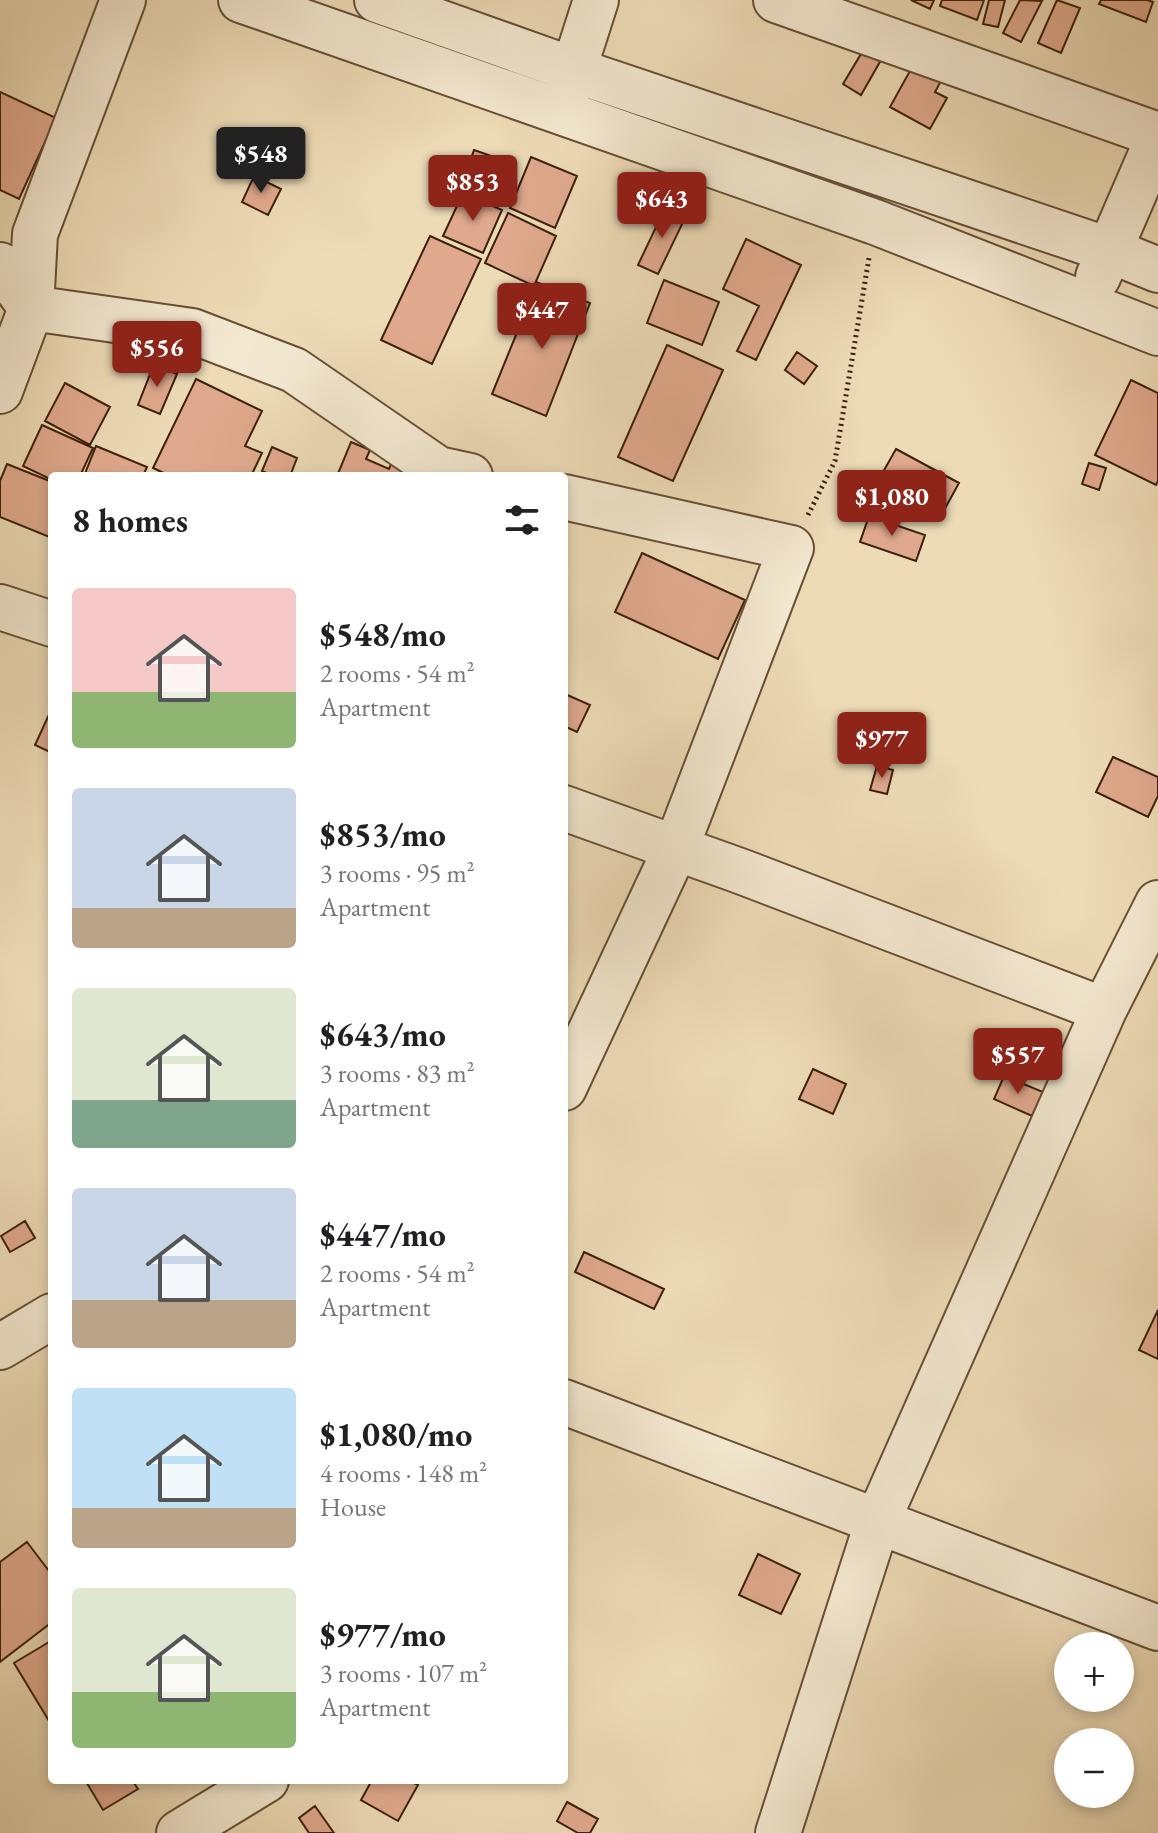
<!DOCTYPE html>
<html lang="en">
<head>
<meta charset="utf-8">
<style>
	:root { --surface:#fff; --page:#f6f6f6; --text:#202124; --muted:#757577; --accent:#8f2418 }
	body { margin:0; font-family:"EB Garamond",serif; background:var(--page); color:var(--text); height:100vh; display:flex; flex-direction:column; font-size:30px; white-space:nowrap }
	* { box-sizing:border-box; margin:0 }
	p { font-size:26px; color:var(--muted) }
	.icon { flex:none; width:44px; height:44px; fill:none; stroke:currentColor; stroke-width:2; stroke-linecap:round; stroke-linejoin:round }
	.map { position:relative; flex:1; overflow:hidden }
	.sheet { position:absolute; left:48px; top:472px; width:520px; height:1312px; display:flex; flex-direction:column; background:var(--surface); border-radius:8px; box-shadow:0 4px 12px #0003 }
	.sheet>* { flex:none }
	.buttons { position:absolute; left:1054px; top:1632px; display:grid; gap:16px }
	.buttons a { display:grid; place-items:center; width:80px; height:80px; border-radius:50%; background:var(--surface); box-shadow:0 4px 12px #0003; font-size:40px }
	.price { position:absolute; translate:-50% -68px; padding:0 18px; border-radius:8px; background:var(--accent); color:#fff; font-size:26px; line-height:52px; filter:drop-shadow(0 2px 4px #0008) }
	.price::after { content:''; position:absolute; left:50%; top:48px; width:24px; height:18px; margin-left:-12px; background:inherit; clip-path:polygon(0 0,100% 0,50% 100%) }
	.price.active { background:#222; color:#fff }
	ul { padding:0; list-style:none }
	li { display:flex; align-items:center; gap:24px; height:200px; padding:0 24px }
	li span { display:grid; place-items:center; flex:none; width:224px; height:160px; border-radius:8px; color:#555 }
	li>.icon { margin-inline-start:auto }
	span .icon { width:96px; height:96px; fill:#fffc; stroke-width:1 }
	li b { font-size:34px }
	h2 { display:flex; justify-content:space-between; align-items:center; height:96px; padding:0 24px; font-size:34px }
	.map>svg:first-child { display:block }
	.building { fill:#e0a98d; stroke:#3c200a; stroke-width:2 }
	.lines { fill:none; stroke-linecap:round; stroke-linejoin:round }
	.minor-casing { stroke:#684f35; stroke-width:48 }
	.path { stroke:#3c200a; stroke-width:5; stroke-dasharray:2 4; stroke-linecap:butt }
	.minor { stroke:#f3e8d0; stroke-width:44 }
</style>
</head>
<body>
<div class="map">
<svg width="1158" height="1833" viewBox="0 0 1158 1833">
	<rect width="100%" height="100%" fill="#eddbb6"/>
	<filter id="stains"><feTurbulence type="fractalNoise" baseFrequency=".0025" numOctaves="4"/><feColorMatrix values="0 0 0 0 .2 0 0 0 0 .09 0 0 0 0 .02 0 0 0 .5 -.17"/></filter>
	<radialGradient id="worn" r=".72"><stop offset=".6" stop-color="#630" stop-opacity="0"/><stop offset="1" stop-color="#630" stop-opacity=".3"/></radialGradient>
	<!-- building -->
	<path class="building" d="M911 0H934L930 9Z
		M942 0H984L977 20 940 6Z
		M989 0H1005L998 27 983 24Z
		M1020 0 1042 1 1021 42 1003 33Z
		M1057 0 1080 8 1061 53 1038 43Z
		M1101 0H1147L1153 2 1146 22 1099 4Z
		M864 49 881 60 861 95 843 84Z
		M922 49 950 64 935 92 947 98 930 129 890 107Z
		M0 92 56 118 19 199 0 190Z
		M474 150 500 159 486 198 460 190Z
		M531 157 577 176 555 228 510 208Z
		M254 176 281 189 268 215 242 202Z
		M463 193 502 210 483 253 443 236Z
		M666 206 686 216 658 274 638 265Z
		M508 213 556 236 534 286 485 263Z
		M430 236 481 259 432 364 381 340Z
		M746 239 801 265 756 360 737 351 759 306 723 289Z
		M664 280 719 302 702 345 647 323Z
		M536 282 590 303 546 416 492 394 520 325 536 331 544 309 529 302Z
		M667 345 723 370 673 481 618 457Z
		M797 352 817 366 804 384 785 370Z
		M154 364 177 374 160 414 138 405Z
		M196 379 262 411 245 446 262 453 252 474 255 476H170L153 468Z
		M1131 380 1158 393V481L1156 485 1095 455Z
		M65 383 110 407 90 445 45 421Z
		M42 425 93 448 80 476H52V480L23 466Z
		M351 442 370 450 366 459 389 469 391 464 419 476H337Z
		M96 446 147 467 143 476H84Z
		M272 447 297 458 290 476H273L262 471Z
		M896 449 959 483 942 514 879 479Z
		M1089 463 1106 468 1099 490 1082 484Z
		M7 464 52 482V538L0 517V481Z
		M869 516 925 535 916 561 860 542Z
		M642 553 745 600 718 659 615 612Z
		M565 694 590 705 577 732 564 726Z
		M52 708V753L35 745Z
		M1113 757 1158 777V796L1148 817 1096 792Z
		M877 766 893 770 887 794 870 790Z
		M813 1069 846 1084 833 1114 799 1099Z
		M1004 1076 1043 1092 1032 1116 994 1099Z
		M25 1221 35 1238 10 1252 1 1236Z
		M584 1252 664 1289 654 1309 575 1272Z
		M1158 1310V1359L1139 1350Z
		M27 1542 52 1575V1622L0 1662V1562Z
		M758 1554 800 1574 781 1614 739 1595Z
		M49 1642 52 1647V1726L14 1663Z
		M85 1780H132L138 1789 103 1810Z
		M372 1780H408L418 1785 398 1821 361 1800Z
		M567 1802 598 1819 590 1833H578L557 1821Z
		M315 1806 334 1833H309L299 1818Z"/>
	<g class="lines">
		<defs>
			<path id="minor" d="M241 0 875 222 1158 333
				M377 0 574 70 1109 250 1158 270
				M776 0 1158 135
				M565 97 596 0
				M0 265 31 308 192 331 294 370 438 469 470 476
				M1098 277 1158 138
				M0 391 31 308 35 234 123 0
				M564 497 791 548 676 848 564 1088
				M0 607 52 624
				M564 808 740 871 1104 1010
				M0 1347 52 1316
				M564 1402 1158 1628
				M179 1833 266 1780
				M778 1833 878 1520 1104 1010 1158 903"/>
		</defs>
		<!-- minor casing -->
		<use href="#minor" class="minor-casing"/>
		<!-- path -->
		<path class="path" d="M808 515 835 461 869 258"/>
		<!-- minor -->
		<use href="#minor" class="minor"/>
	</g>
	<rect width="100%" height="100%" filter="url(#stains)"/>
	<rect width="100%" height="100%" fill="url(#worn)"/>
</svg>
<div class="buttons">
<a>+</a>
<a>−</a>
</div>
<b class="price active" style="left:261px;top:195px">$548</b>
<b class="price" style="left:473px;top:223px">$853</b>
<b class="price" style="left:662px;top:240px">$643</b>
<b class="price" style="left:542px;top:351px">$447</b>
<b class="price" style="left:157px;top:389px">$556</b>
<b class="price" style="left:892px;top:538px">$1,080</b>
<b class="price" style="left:882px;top:780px">$977</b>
<b class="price" style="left:1018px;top:1096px">$557</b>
<section class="sheet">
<h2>8 homes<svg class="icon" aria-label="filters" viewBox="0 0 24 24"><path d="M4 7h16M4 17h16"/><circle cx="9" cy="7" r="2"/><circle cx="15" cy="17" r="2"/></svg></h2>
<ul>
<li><span style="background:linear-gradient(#f6c9c9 65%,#8fb573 0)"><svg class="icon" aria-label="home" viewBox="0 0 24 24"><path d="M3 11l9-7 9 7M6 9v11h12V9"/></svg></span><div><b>$548/mo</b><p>2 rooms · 54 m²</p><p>Apartment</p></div></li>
<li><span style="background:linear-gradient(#c9d6e8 75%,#b9a48a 0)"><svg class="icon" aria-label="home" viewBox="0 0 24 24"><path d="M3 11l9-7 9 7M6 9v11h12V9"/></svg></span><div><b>$853/mo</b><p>3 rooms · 95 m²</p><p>Apartment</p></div></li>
<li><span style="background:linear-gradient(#dfe7d0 70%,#7fa58c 0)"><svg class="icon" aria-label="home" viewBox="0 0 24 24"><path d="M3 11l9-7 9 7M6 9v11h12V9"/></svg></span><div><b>$643/mo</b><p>3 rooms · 83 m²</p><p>Apartment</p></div></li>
<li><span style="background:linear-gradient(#c9d6e8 70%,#b9a48a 0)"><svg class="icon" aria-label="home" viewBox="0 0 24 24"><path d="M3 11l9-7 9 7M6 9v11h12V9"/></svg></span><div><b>$447/mo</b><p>2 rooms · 54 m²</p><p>Apartment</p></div></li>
<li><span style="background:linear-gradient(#bfe0f5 75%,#b9a48a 0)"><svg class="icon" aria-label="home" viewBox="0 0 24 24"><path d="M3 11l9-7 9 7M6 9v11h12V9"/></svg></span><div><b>$1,080/mo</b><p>4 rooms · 148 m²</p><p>House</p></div></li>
<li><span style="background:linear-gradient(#dfe7d0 65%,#8fb573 0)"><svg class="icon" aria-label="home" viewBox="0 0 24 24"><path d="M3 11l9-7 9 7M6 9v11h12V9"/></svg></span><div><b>$977/mo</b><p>3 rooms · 107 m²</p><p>Apartment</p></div></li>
</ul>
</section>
</div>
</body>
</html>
